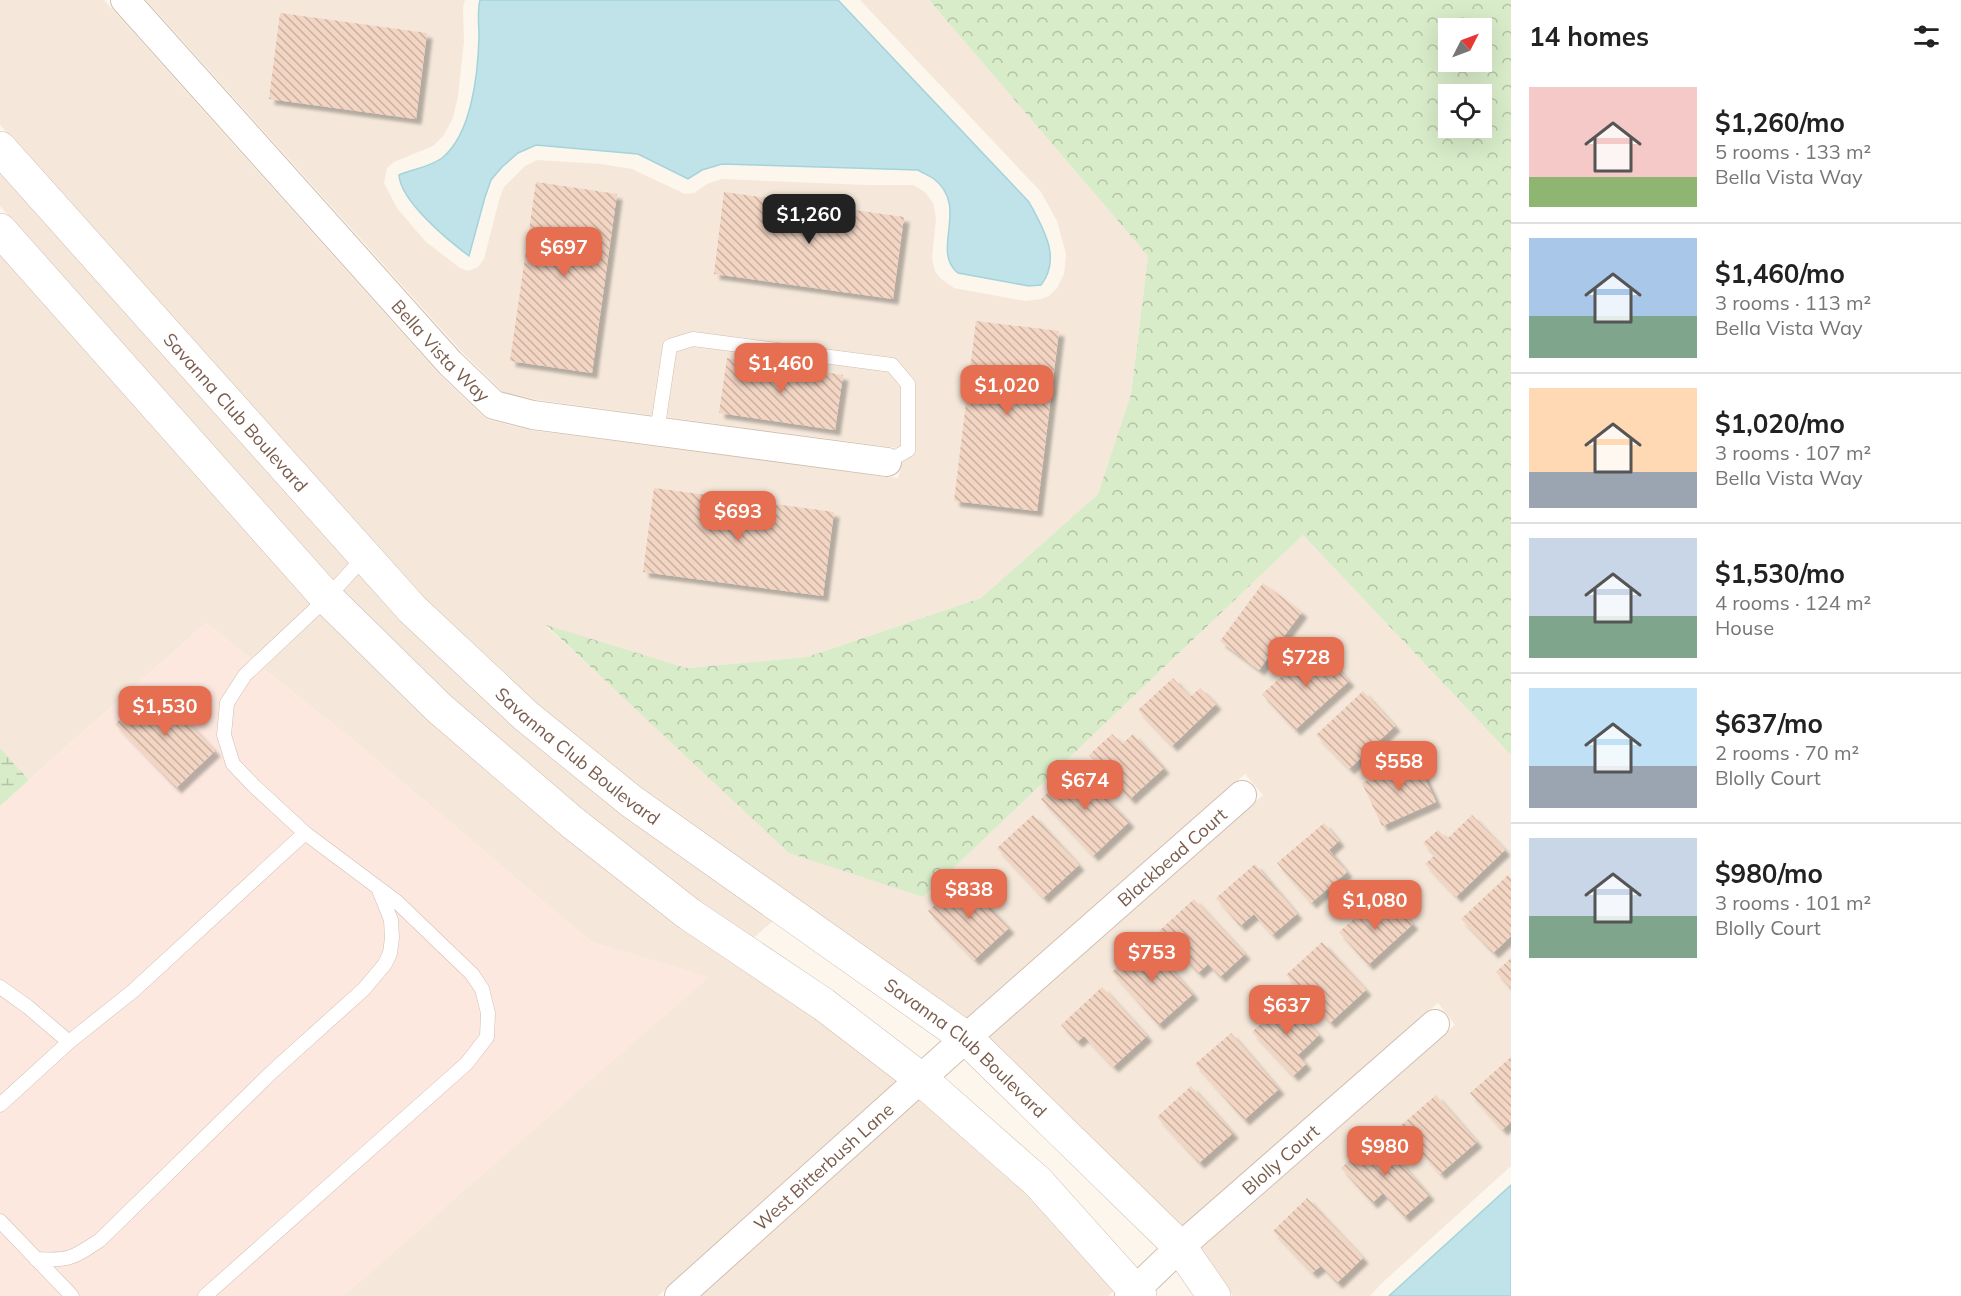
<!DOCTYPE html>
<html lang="en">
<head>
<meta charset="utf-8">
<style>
	:root { --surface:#fff; --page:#f2f2f2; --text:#222; --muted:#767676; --line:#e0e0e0; --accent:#e76f51 }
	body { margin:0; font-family:Mulish,sans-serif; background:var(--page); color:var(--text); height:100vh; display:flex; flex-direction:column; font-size:22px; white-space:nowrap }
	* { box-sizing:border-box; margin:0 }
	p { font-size:20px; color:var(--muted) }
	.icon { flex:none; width:33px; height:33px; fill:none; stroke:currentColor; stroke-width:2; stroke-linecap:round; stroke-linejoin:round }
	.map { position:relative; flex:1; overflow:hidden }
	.panel { display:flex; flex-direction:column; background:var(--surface); width:450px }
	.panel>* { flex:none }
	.needle { width:39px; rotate:48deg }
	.controls { position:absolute; left:1438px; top:18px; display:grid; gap:12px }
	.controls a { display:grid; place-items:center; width:54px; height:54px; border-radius:0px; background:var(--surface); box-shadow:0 6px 24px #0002; font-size:30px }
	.price { position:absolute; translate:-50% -51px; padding:0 14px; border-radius:12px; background:var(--accent); color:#fff; font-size:20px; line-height:39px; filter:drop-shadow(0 2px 3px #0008) }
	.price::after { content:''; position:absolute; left:50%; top:36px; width:18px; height:14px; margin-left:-9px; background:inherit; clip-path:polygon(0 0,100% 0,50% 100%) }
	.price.current { background:#222; color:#fff }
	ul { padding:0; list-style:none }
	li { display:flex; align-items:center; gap:18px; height:150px; padding:0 18px }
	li+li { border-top:2px solid var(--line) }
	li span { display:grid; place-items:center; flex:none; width:168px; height:120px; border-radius:0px; color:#555 }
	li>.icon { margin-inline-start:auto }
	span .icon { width:72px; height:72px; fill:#fffc; stroke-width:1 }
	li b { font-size:26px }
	h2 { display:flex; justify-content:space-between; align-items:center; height:72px; padding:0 18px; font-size:26px }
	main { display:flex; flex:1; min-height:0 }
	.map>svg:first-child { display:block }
	.residential { fill:#f5e8da }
	.commercial { fill:#fde8e0 }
	.forest { fill:url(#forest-crowns); fill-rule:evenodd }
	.wetland { fill:url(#wetland-marsh) }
	.water { fill:#bfe3e8; stroke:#a5d3da; stroke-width:1.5 }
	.building { fill:url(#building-back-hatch); filter:url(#shadow) }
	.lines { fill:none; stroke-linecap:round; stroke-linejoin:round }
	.service-casing { stroke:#d1beb0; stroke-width:15 }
	.minor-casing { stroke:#d1beb0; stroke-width:30 }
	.tertiary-casing { stroke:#d1beb0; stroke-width:34 }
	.service { stroke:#fff; stroke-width:14 }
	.minor { stroke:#fff; stroke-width:28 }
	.tertiary { stroke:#fff; stroke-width:33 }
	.labels { text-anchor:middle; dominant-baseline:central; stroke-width:6; stroke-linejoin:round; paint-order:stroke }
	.street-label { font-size:18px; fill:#7a5c4d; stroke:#fffaf3 }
</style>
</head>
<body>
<main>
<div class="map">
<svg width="1511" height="1296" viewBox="0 0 1511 1296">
	<defs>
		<pattern id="forest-crowns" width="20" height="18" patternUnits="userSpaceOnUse" patternTransform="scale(1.5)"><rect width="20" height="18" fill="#d8ecc9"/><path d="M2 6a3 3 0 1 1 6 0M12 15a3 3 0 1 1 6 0" fill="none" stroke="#b4c2a5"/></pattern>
		<pattern id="wetland-marsh" width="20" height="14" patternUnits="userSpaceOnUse" patternTransform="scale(1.5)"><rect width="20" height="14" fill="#d8ecc9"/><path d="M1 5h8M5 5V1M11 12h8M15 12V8" fill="none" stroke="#b4c2a5"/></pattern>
		<pattern id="building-back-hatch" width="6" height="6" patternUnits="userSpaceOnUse" patternTransform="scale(1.5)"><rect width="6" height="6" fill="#f3d5c3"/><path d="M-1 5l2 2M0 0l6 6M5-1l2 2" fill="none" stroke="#cab0a1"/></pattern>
		<filter id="shadow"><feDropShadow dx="5.5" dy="5.5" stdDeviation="1.5" flood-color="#0004"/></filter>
	</defs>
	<rect width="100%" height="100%" fill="#fdf6ec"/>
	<!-- residential -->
	<path class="residential" d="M0 0H104L439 374 483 416 489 420 530 430 898 478 905 449 538 400 503 392 462 352 146 0H465L463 7 464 41 458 96 453 118 444 135 433 146 394 162 387 168 384 183 397 208 425 241 460 268 468 271 478 267 484 259 499 200 504 187 525 166 537 160 601 164 632 169 685 194 694 193 707 184 722 179 867 185H913L925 192 933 203 936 218 932 259 935 271 940 278 954 288 1025 301 1041 299 1049 296 1057 288 1064 274 1066 254 1057 221 1041 192 860 0H929L1148 256 1131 394 1098 494 981 598 807 657 686 668 547 627 648 720 923 897 1303 535 1511 755V1166L1381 1284 1370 1296H1233L1200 1248 1455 1025 1438 1003 1182 1226 988 1038 1263 795 1245 774 966 1019 640 789 537 704 424 597 0 125Z
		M0 172 401 620 773 921 753 938 699 902 584 811 450 697 339 587 0 206Z
		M0 254 316 609 814 1016 898 1080 658 1296H343L708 977 591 942 353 740 206 623 29 780 0 748Z
		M920 1098 1027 1193 1115 1290 1108 1296H700Z"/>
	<!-- commercial -->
	<path class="commercial" d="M206 623 353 740 591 942 709 977 343 1296H0V806Z"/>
	<!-- forest -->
	<path class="forest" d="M929 0H1511V755L1303 535 923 897 789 853 546 625 686 668 807 657 981 598 1098 494 1131 394 1148 256ZM1449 28H1482V62H1449ZM1449 94H1482V128H1449Z"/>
	<!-- wetland -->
	<path class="wetland" d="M0 748 29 780 0 806Z"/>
	<!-- water -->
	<path class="water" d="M480 0H838L1029 202C1043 228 1062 258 1041 285L1029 286 958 273C930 251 970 207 934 179 930 176 923 173 918 170L722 164 702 170 688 179 638 154 536 145 518 153 502 167 491 180 485 197 469 256C449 241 400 201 399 175 413 169 430 167 442 158 472 134 478 73 479 37 479 24 477 12 480 0Z
		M1511 1185V1296H1389L1390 1295Z"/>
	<!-- building -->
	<path class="building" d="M280 13 427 33 416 119 269 99Z
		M536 182 617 194 592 373 510 361Z
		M724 192 904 217 893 299 714 274Z
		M976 321 1059 331 1037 511 954 501Z
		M727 358 843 375 835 430 719 413Z
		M654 488 834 512 823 596 643 572Z
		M1263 583 1302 612 1259 670 1220 641Z
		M1317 645 1349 681 1295 730 1262 694Z
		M1173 678 1190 697 1200 688 1216 704 1172 746 1138 710Z
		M155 687 215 751 176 788 115 724Z
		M1363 691 1395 726 1349 769 1316 735Z
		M1112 734 1122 744 1133 734 1164 768 1130 799 1089 755Z
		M1416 759 1436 802 1382 826 1362 783Z
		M1076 766 1129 822 1093 856 1041 799Z
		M1033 815 1079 865 1043 898 997 848Z
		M1472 815 1505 850 1456 897 1425 864 1435 855 1423 843 1438 830 1447 839Z
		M1324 823 1339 841 1329 850 1347 872 1311 903 1277 863Z
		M1255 864 1297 914 1272 935 1254 914 1240 926 1216 898Z
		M1508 875 1511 878V936L1493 953 1461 919Z
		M963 879 1009 928 974 960 928 911Z
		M1194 899 1245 954 1220 977 1208 964 1198 973 1159 931Z
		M1375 901 1388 916 1398 908 1413 924 1368 965 1339 932Z
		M1147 941 1193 994 1158 1025 1112 972Z
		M1322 942 1366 990 1330 1023 1286 975Z
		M1511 958V989L1496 972Z
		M1102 987 1147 1036 1113 1067 1084 1036 1077 1042 1061 1025Z
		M1287 1000 1319 1035 1298 1055 1306 1064 1293 1076 1252 1032Z
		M1231 1033 1279 1089 1244 1120 1195 1064Z
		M1511 1057V1122L1502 1130 1470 1093Z
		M1191 1086 1233 1133 1199 1163 1157 1117Z
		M1436 1095 1477 1142 1440 1174 1399 1127Z
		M1377 1136 1429 1195 1404 1217 1383 1193 1372 1203 1341 1168Z
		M1307 1198 1363 1258 1337 1283 1321 1266 1312 1273 1273 1231Z"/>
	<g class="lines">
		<defs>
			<path id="service" d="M657 432 670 346 693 339 892 365 908 384V450L887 462
				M0 987 28 1007 69 1042
				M0 1105 69 1042 133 991 305 833
				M0 1221 72 1296
				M36 1259C69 1261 73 1258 100 1240L274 1070 364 989 385 964 390 953 392 938 391 920 379 890
				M205 1296 467 1063 487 1037 488 1013 482 989 472 974 396 901 305 833 254 786 233 764 224 735 227 703 245 675 327 598 365 556"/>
			<g id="minor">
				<path id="s1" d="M125 0 450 363 494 405 533 415 887 462"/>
				<path id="s2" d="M679 1296 966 1038 1242 795"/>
				<path id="s3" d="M1129 1296 1180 1247 1435 1024"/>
			</g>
			<g id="tertiary">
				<path id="s4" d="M0 148 412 609 526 716 631 801 966 1038 1180 1247 1214 1296"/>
				<path d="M0 230 327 598 439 708 573 823 689 914 823 1004 921 1079 1038 1182 1140 1296"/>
			</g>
		</defs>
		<!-- service casing -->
		<use href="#service" class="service-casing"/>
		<!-- minor casing -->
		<use href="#minor" class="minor-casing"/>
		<!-- tertiary casing -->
		<use href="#tertiary" class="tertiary-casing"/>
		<!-- service -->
		<use href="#service" class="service"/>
		<!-- minor -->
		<use href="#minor" class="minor"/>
		<!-- tertiary -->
		<use href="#tertiary" class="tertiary"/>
	</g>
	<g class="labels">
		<!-- street labels -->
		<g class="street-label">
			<text stroke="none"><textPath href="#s1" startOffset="472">Bella Vista Way</textPath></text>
			<text stroke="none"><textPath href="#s4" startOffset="354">Savanna Club Boulevard</textPath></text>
			<text stroke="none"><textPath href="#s4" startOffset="840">Savanna Club Boulevard</textPath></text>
			<text stroke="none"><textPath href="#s2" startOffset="660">Blackbead Court</textPath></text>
			<text stroke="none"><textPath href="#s4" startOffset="1326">Savanna Club Boulevard</textPath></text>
			<text stroke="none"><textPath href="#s3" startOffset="204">Blolly Court</textPath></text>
			<text stroke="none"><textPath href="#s2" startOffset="194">West Bitterbush Lane</textPath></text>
		</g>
	</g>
</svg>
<div class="controls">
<a><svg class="needle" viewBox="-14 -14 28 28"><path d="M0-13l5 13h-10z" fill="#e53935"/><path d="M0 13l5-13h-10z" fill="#767676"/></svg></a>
<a><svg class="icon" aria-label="locate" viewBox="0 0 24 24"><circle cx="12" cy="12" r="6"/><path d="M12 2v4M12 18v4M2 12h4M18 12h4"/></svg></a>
</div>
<b class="price current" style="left:809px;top:245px">$1,260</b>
<b class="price" style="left:564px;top:278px">$697</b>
<b class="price" style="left:781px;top:394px">$1,460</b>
<b class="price" style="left:1007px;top:416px">$1,020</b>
<b class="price" style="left:738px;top:542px">$693</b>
<b class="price" style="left:1306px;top:688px">$728</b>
<b class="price" style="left:165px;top:737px">$1,530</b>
<b class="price" style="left:1399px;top:792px">$558</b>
<b class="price" style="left:1085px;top:811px">$674</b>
<b class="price" style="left:969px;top:920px">$838</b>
<b class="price" style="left:1375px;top:931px">$1,080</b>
<b class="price" style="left:1152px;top:983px">$753</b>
<b class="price" style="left:1287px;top:1036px">$637</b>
<b class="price" style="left:1385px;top:1177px">$980</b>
</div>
<section class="panel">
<h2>14 homes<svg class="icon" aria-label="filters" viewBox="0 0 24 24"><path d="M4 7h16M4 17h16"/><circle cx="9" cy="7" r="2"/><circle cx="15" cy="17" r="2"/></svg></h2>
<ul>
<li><span style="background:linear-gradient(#f6c9c9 75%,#8fb573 0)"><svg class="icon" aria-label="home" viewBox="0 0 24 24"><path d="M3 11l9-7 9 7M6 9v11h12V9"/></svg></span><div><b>$1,260/mo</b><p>5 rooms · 133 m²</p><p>Bella Vista Way</p></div></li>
<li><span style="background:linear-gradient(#a9c7e8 65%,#7fa58c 0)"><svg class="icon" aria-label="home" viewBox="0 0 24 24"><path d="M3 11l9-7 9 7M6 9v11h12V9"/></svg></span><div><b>$1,460/mo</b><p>3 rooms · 113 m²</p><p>Bella Vista Way</p></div></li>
<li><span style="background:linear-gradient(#ffd9b3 70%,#9aa5b1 0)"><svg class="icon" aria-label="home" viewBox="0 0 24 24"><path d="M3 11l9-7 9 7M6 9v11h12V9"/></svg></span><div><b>$1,020/mo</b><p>3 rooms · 107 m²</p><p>Bella Vista Way</p></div></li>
<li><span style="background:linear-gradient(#c9d6e8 65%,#7fa58c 0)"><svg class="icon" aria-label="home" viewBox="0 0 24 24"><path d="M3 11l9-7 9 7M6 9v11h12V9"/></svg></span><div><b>$1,530/mo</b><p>4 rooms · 124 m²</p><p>House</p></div></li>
<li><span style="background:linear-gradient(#bfe0f5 65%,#9aa5b1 0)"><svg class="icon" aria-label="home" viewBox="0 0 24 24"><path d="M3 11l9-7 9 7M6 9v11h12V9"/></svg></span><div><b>$637/mo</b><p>2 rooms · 70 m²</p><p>Blolly Court</p></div></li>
<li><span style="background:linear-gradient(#c9d6e8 65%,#7fa58c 0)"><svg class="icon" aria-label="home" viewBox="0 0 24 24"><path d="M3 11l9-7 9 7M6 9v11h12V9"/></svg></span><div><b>$980/mo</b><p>3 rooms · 101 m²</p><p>Blolly Court</p></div></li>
</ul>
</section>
</main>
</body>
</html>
